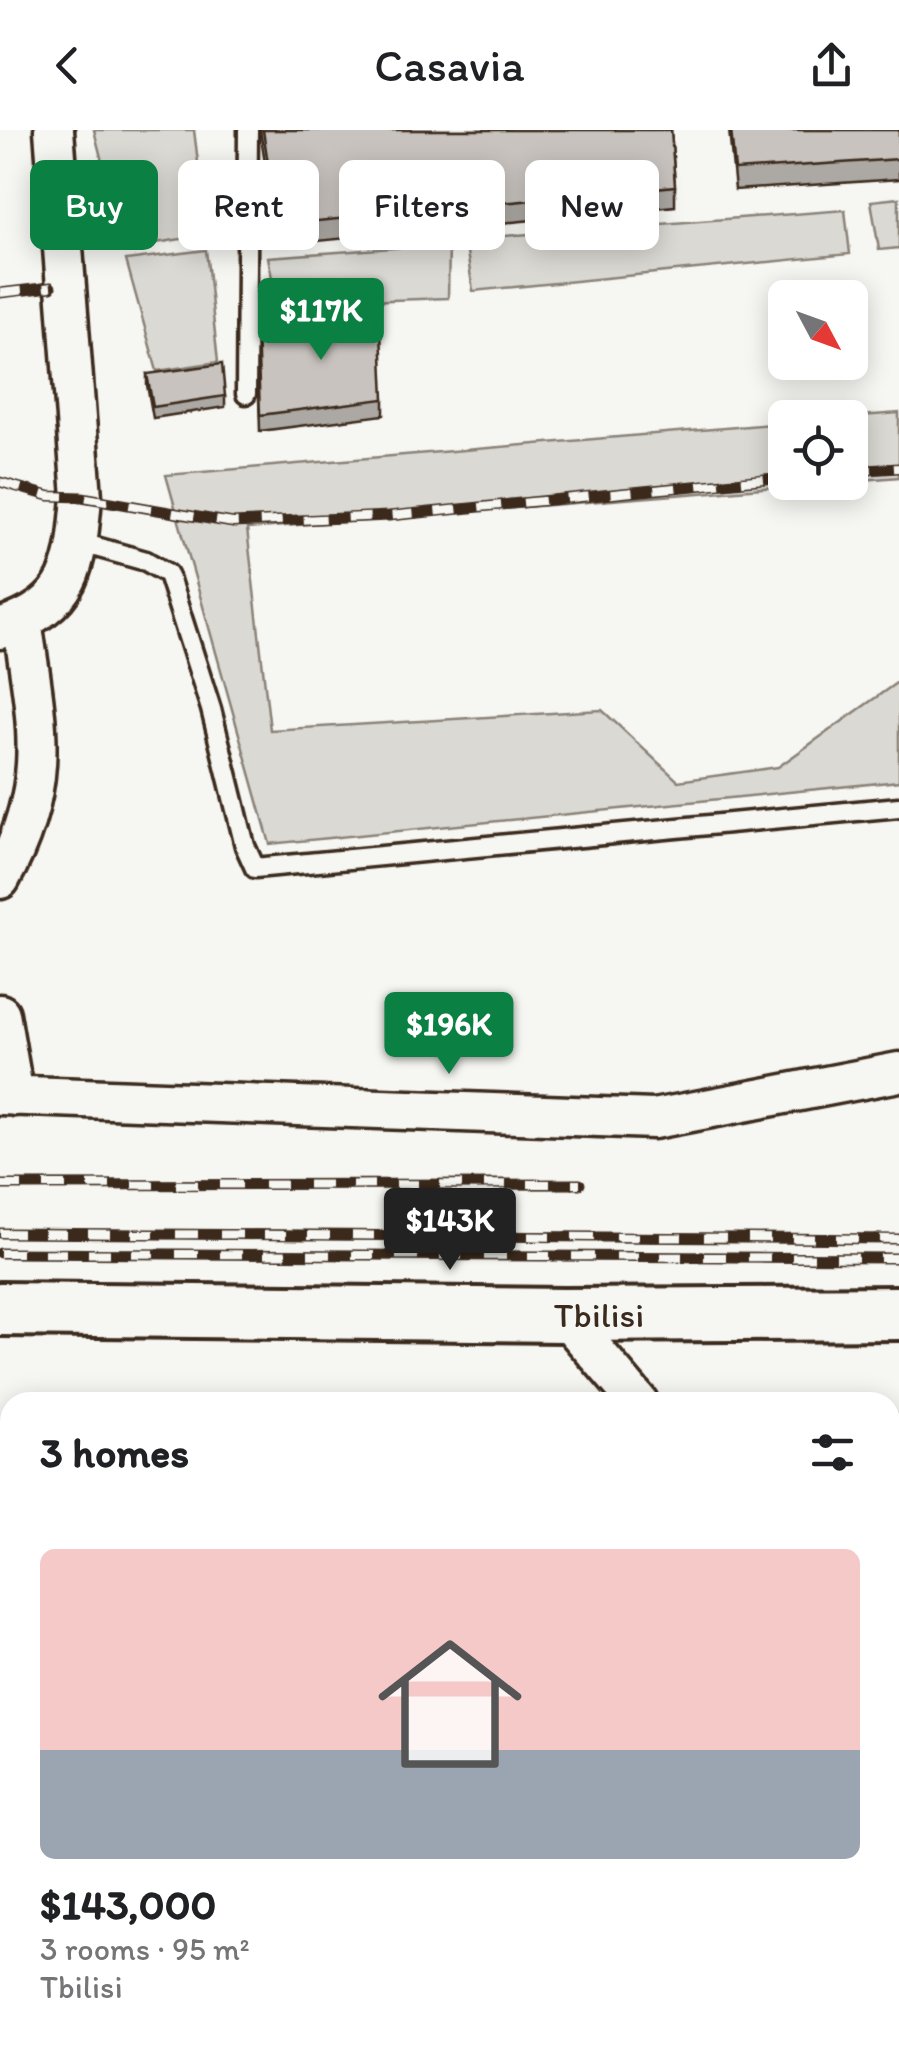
<!DOCTYPE html>
<html lang="en">
<head>
<meta charset="utf-8">
<style>
	:root { --surface:#fff; --page:#f2f2f2; --text:#202124; --muted:#757577; --accent:#0b8043 }
	body { margin:0; font-family:Itim,sans-serif; background:var(--page); color:var(--text); height:100vh; display:flex; flex-direction:column; font-size:38px; white-space:nowrap }
	* { box-sizing:border-box; margin:0 }
	p { font-size:32px; color:var(--muted) }
	.icon { flex:none; width:55px; height:55px; fill:none; stroke:currentColor; stroke-width:2; stroke-linecap:round; stroke-linejoin:round }
	.map { position:relative; flex:1; overflow:hidden }
	.drawer { position:absolute; left:0px; top:1262px; width:900px; height:672px; display:flex; flex-direction:column; background:var(--surface); border-radius:30px 30px 0 0; box-shadow:0 5px 25px #0003 }
	.drawer>* { flex:none }
	.guide { position:absolute; left:30px; top:30px; width:840px; height:90px; display:flex; gap:20px }
	.needle { width:65px; rotate:131deg }
	.fabs { position:absolute; left:768px; top:150px; display:grid; gap:20px }
	.fabs a { display:grid; place-items:center; width:100px; height:100px; border-radius:15px; background:var(--surface); box-shadow:0 5px 25px #0003; font-size:50px }
	.price { position:absolute; translate:-50% -85px; padding:0 22px; border-radius:10px; background:var(--accent); color:#fff; font-size:32px; line-height:65px; filter:drop-shadow(0 2px 5px #0008) }
	.price::after { content:''; position:absolute; left:50%; top:60px; width:30px; height:22px; margin-left:-15px; background:inherit; clip-path:polygon(0 0,100% 0,50% 100%) }
	.price.current { background:#222; color:#fff }
	ul { padding:0; list-style:none }
	li { display:grid; align-content:center; gap:20px; height:530px; padding:0 40px }
	li span { display:grid; place-items:center; height:310px; border-radius:15px; color:#555 }
	li>.icon { margin-inline-start:auto }
	span .icon { width:180px; height:180px; fill:#fffc; stroke-width:1 }
	li b { font-size:42px }
	h2 { display:flex; justify-content:space-between; align-items:center; height:120px; padding:0 40px; font-size:42px }
	.chip { padding:0 35px; border-radius:15px; background:var(--surface); box-shadow:0 5px 25px #0003; font-size:35px; line-height:90px }
	.chip.current { background:var(--accent); color:#fff }
	header { display:flex; justify-content:space-between; align-items:center; height:130px; padding:0 40px; background:var(--surface); font-size:45px; font-weight:600 }
	.map>svg:first-child { display:block }
	.built { fill:#e8e7e2 }
	.green { fill:#dad9d3; stroke:#8a8278; stroke-width:2.5 }
	.lines { fill:none; stroke-linecap:round; stroke-linejoin:round }
	.lane-casing { stroke:#3b2a1e; stroke-width:25 }
	.street-casing { stroke:#3b2a1e; stroke-width:45 }
	.secondary-casing { stroke:#3b2a1e; stroke-width:60 }
	.lane { stroke:#f6f6f2; stroke-width:18 }
	.street { stroke:#f6f6f2; stroke-width:38 }
	.secondary { stroke:#f6f6f2; stroke-width:52 }
	.rail-casing { stroke:#3b2a1e; stroke-width:11 }
	.rail { stroke:#f6f6f2; stroke-width:8; stroke-dasharray:22; stroke-linecap:butt }
	.wall { fill:#aca8a3; stroke:#3b2a1e; stroke-width:2.5 }
	.shaded-wall { fill:#8c8885; stroke:#3b2a1e; stroke-width:2.5 }
	.building { fill:#c8c3be; stroke:#3b2a1e; stroke-width:2.5 }
	.labels { text-anchor:middle; dominant-baseline:central; stroke-width:10; stroke-linejoin:round; paint-order:stroke }
	.street-label { font-size:35px; fill:#3b2a1e; stroke:#f6f6f2 }
</style>
</head>
<body>
<header><svg class="icon" aria-label="back" viewBox="0 0 24 24"><path d="M15 5l-7 7 7 7"/></svg>Casavia<svg class="icon" aria-label="share" viewBox="0 0 24 24"><path d="M12 15V3M7 8l5-5 5 5M5 13v7h14v-7"/></svg></header>
<div class="map">
<svg width="899" height="1933" viewBox="0 0 899 1933">
	<rect width="100%" height="100%" fill="#f6f6f2"/>
	<filter id="ink" filterUnits="userSpaceOnUse"><feTurbulence type="fractalNoise" baseFrequency=".01" numOctaves="2"/><feDisplacementMap in="SourceGraphic" scale="20" xChannelSelector="R" yChannelSelector="G"/><feConvolveMatrix kernelMatrix="1 2 1 2 8 2 1 2 1" color-interpolation-filters="sRGB"/></filter>
	<g filter="url(#ink)">
		<!-- built -->
		<path class="built" d="M890 1281H899V1933H0V1307H10V1925H890Z"/>
		<!-- green -->
		<path class="green" d="M94 0H194L207 105 124 118Z
			M899 68V118L879 120 871 71Z
			M845 80 850 124 473 161 465 109Z
			M449 114 448 168 277 174 268 127Z
			M206 120 218 232 157 241 126 130Z
			M899 283V347L850 351 848 287Z
			M785 293V352L826 353 247 399 270 600 602 580 678 651 778 637 899 551V651L270 714 166 345Z"/>
		<g class="lines">
			<defs>
				<path id="lane" d="M246 264 248 0
					M78 412 146 431 168 444 211 579 245 716 255 738 899 677"/>
				<path id="street" d="M0 499C73 474 76 438 82 367L54 0
					M0 749C53 654 37 593 22 491
					M0 884 14 966
					M0 965 654 989 899 942
					M564 1185 638 1272
					M890 1570 899 1580"/>
				<path id="secondary" d="M0 1179 564 1185 899 1183"/>
			</defs>
			<!-- lane casing -->
			<use href="#lane" class="lane-casing"/>
			<!-- street casing -->
			<use href="#street" class="street-casing"/>
			<!-- secondary casing -->
			<use href="#secondary" class="secondary-casing"/>
			<!-- lane -->
			<use href="#lane" class="lane"/>
			<!-- street -->
			<use href="#street" class="street"/>
			<!-- secondary -->
			<use href="#secondary" class="secondary"/>
			<defs>
				<path id="rail" d="M0 163 51 157
					M850 341 899 338
					M0 352 49 366 82 367 233 393 389 386 785 347
					M0 1055 580 1054
					M0 1103 899 1109
					M0 1123 899 1128"/>
			</defs>
			<!-- rail casing -->
			<use href="#rail" class="rail-casing"/>
			<!-- rail -->
			<use href="#rail" class="rail"/>
		</g>
		<!-- wall -->
		<path class="wall" d="M260 0H671L675 56V76L277 115Z
			M729 0H899V49L735 60Z
			M257 198 384 269V285L260 301Z
			M147 244 225 266V277L153 288 147 255Z"/>
		<!-- shaded-wall -->
		<path class="shaded-wall" d="M386 1925H406L396 1933H377Z"/>
		<!-- building -->
		<path class="building" d="M263 0H671L675 56 277 95Z
			M731 0H899V29L735 40Z
			M380 180 384 269 260 285 257 198Z
			M222 234 225 266 153 277 147 244Z
			M303 1925H386L377 1933H309Z"/>
	</g>
	<g class="labels">
		<!-- street labels -->
		<g class="street-label">
			<text x="599" y="1185">Tbilisi</text>
		</g>
	</g>
</svg>
<div class="fabs">
<a><svg class="needle" viewBox="-14 -14 28 28"><path d="M0-13l5 13h-10z" fill="#e53935"/><path d="M0 13l5-13h-10z" fill="#757577"/></svg></a>
<a><svg class="icon" aria-label="locate" viewBox="0 0 24 24"><circle cx="12" cy="12" r="6"/><path d="M12 2v4M12 18v4M2 12h4M18 12h4"/></svg></a>
</div>
<b class="price" style="left:321px;top:233px">$117K</b>
<b class="price" style="left:449px;top:947px">$196K</b>
<b class="price current" style="left:450px;top:1143px">$143K</b>
<div class="guide">
<a class="chip current">Buy</a>
<a class="chip">Rent</a>
<a class="chip">Filters</a>
<a class="chip">New</a>
</div>
<section class="drawer">
<h2>3 homes<svg class="icon" aria-label="filters" viewBox="0 0 24 24"><path d="M4 7h16M4 17h16"/><circle cx="9" cy="7" r="2"/><circle cx="15" cy="17" r="2"/></svg></h2>
<ul>
<li><span style="background:linear-gradient(#f6c9c9 65%,#9aa5b1 0)"><svg class="icon" aria-label="home" viewBox="0 0 24 24"><path d="M3 11l9-7 9 7M6 9v11h12V9"/></svg></span><div><b>$143,000</b><p>3 rooms · 95 m²</p><p>Tbilisi</p></div></li>
</ul>
</section>
</div>
</body>
</html>
